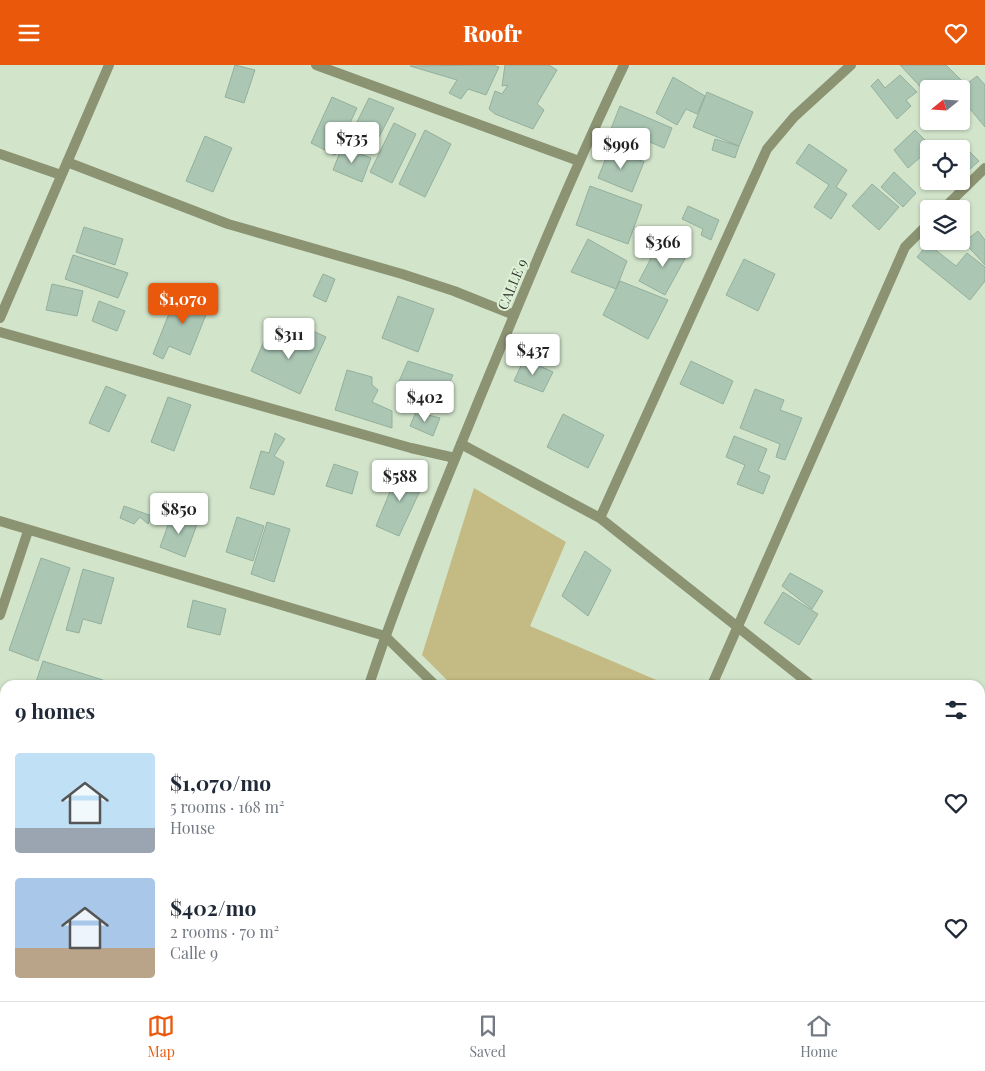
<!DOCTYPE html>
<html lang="en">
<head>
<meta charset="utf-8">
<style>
	:root { --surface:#fff; --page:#f2f2f3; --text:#1f2937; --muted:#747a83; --line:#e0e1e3; --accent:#ea580c }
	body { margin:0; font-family:"Playfair Display",serif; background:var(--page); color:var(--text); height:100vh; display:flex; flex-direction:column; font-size:19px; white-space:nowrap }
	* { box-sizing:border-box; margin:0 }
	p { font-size:16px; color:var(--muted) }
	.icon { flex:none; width:28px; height:28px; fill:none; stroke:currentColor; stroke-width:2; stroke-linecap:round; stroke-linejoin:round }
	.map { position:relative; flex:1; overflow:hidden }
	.sheet { position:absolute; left:0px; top:615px; width:985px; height:321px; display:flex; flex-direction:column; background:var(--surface); border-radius:15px 15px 0 0; box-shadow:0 1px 4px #0004 }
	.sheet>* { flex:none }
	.needle { width:32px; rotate:252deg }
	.fabs { position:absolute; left:920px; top:15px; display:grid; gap:10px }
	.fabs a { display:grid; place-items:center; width:50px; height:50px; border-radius:5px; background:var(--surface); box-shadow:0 1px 4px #0004; font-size:25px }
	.price { position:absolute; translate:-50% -42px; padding:0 11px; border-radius:5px; background:#fff; color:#222; font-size:16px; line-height:32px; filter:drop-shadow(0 1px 2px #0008) }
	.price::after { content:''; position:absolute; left:50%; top:30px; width:15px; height:11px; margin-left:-8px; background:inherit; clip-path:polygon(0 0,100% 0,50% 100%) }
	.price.on { background:var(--accent); color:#fff }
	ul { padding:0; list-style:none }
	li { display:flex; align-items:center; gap:15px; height:125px; padding:0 15px }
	li span { display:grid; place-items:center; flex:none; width:140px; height:100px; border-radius:5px; color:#555 }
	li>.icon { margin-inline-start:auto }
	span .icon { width:60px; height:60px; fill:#fffc; stroke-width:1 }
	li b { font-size:21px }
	h2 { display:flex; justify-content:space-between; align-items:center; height:60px; padding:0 15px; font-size:21px }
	header { display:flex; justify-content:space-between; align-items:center; height:65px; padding:0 15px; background:var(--accent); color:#fff; font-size:22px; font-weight:800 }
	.menu { display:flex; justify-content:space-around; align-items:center; height:70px; border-top:1px solid var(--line); background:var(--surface); font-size:14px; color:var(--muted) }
	.menu a { display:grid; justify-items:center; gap:2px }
	.menu .on { color:var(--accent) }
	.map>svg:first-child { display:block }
	.built { fill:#c5dcbb }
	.green { fill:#c4ba83 }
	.building { fill:#abc7b4; stroke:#94af9c }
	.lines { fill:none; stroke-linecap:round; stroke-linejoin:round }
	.service { stroke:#8c9373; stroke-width:10 }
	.minor { stroke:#8c9373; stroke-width:10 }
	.tertiary { stroke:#8c9373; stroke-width:10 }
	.labels { text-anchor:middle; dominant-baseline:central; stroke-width:4; stroke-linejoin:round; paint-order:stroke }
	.street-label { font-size:14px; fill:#383f35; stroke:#dff2d7 }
</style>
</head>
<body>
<header><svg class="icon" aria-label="menu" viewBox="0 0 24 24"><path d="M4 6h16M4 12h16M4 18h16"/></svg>Roofr<svg class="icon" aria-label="heart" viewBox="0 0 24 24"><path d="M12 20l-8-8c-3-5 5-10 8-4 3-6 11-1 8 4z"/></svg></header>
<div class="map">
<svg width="985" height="936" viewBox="0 0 985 936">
	<rect width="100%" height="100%" fill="#d2e5cb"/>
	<!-- built -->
	<path class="built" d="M422 931H567L565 936H429Z"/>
	<!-- green -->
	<path class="green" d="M474 423 566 477 530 561 668 620H452L422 590Z
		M980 788 985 792V813L980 821Z"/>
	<!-- building -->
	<path class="building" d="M235 0 255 5 244 38 225 32Z
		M492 0 499 2 486 30 468 24 461 34 449 28 457 15 410 1Z
		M505 0H549L557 5 537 39 544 45 533 64 495 49 489 44 495 26 502 29 508 20 502 21Z
		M900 0H946L962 16 956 24H929V31Z
		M900 10 917 27 906 35 911 41 897 54 871 21 878 14 885 23Z
		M977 11 985 20V62L961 33 960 24Z
		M673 12 705 31 697 49 686 44 677 60 656 48Z
		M707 27 753 47 739 81 693 62Z
		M332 32 357 43 335 90 311 78Z
		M369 33 394 43 379 72 355 61Z
		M620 41 672 63 664 83 645 75 642 82 609 69Z
		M394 58 416 69 392 118 370 107Z
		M425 65 451 79 425 132 399 119Z
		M915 65 932 82 908 103 894 85Z
		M205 71 232 83 213 127 186 116Z
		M715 74 739 81 735 93 712 85Z
		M809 79 847 105 836 122 847 129 831 154 814 142 829 120 796 98Z
		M342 82 371 93 362 117 333 105Z
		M610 83 644 97 632 127 598 113Z
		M968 85 979 96 961 112V91Z
		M894 107 916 128 903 142 881 122Z
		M872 119 899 142 879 165 852 141Z
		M590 121 642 140 628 179 576 160Z
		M688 141 719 155 711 175 701 170 703 164 682 154Z
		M84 162 123 174 115 200 76 187Z
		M978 166 985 175V200L964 177Z
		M588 174 627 196 616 224 571 207Z
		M660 176 687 190 665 230 639 216Z
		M928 179 956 201 967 188 985 202V216L970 235 917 192Z
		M73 190 128 208 118 233 65 214Z
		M744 194 775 209 758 246 726 230Z
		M323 209 335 214 326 237 313 231Z
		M620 216 668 235 648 274 603 250Z
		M52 219 83 226 77 251 46 245Z
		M192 229 211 237 190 290 169 281 163 294 153 289 176 231 189 236Z
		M398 231 434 244 418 287 382 273Z
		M99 236 125 246 117 266 92 256Z
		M302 261 326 272 300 329 251 306 266 272 292 283Z
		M524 294 553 307 543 327 514 316Z
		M408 296 453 310 441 336 396 323Z
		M691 296 733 316 723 339 680 319Z
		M347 305 372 312V320L378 325 372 337 392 346V363L335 345Z
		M106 321 126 330 109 367 89 358Z
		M755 324 784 335 780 345 802 353 785 395 776 392 780 379 740 363Z
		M168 332 191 340 174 386 151 377Z
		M416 347 440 353 433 371 410 361Z
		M563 349 604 370 588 403 547 382Z
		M275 368 285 374 274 391 284 397 274 430 250 423 261 386 269 388Z
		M734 371 767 384 758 406 770 411 763 429 737 419 745 400 726 392Z
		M334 399 358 407 352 429 326 421Z
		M400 402 425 415 399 471 376 461Z
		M124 441 152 451 148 459 140 452 134 459 120 453Z
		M171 452 199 454 185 492 160 482Z
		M237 452 264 461 253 496 226 487Z
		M267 457 290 464 274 517 251 509Z
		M585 486 611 505 588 551 562 531Z
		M41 493 70 503 38 596 9 585Z
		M83 504 114 513 101 559 83 554 79 568 66 565Z
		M790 508 823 526 812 544 782 521Z
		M783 527 818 549 799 580 764 558Z
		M193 535 226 544 220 570 187 562Z
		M43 596 103 615 102 620H35Z
		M0 652 5 653V677L0 676Z
		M0 678 5 679V713L3 721 0 720Z
		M0 771 5 772V817L0 830Z
		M295 931 305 936H293Z
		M295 931H343L340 936H305Z
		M345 931H380L386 935 342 936Z
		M707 931H719L716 936Z
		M882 931H906L903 936H879Z"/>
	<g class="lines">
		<!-- service -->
		<path class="service" d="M0 870 5 869"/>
		<!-- minor -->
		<path class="minor" d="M316 0 579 96
			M0 89 61 110
			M67 97 228 159 402 209 454 226 514 250
			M943 144 985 103
			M0 253 109 0
			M0 267 411 383 455 393
			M461 379 600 453 811 620
			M600 453 767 84 794 52 851 0
			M0 456 385 571 435 620
			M0 550 28 466
			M712 620 905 182 929 158
			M0 741 5 742
			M980 748 985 752
			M980 851 985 842
			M411 931 419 936
			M807 931 813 936
			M579 936 581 931
			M932 936 934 931"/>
		<!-- tertiary -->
		<path class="tertiary" d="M369 620C401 522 442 426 481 330 527 219 572 108 624 0
			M265 936 266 931"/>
	</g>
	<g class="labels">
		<!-- street labels -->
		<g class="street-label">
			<text transform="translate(512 219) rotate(-67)">CALLE 9</text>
		</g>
	</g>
</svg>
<div class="fabs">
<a><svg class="needle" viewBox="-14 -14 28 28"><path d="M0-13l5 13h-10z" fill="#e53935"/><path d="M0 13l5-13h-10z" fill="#747a83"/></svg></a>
<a><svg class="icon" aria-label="locate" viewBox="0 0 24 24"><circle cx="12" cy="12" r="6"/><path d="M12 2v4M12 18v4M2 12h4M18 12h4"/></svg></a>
<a><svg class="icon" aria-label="layers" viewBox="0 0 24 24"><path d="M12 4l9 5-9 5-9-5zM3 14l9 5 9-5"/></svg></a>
</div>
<b class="price" style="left:352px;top:99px">$735</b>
<b class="price" style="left:621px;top:105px">$996</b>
<b class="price" style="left:663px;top:203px">$366</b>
<b class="price on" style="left:183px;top:260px">$1,070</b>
<b class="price" style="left:289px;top:295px">$311</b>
<b class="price" style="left:533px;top:311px">$437</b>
<b class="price" style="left:425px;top:358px">$402</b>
<b class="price" style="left:400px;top:437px">$588</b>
<b class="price" style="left:179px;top:470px">$850</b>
<section class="sheet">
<h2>9 homes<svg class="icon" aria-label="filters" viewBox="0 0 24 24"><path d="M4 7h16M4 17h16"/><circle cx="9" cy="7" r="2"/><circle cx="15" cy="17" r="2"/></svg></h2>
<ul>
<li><span style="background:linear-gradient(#bfe0f5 75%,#9aa5b1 0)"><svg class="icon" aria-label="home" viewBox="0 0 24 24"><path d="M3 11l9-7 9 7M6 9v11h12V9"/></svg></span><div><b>$1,070/mo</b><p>5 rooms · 168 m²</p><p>House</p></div><svg class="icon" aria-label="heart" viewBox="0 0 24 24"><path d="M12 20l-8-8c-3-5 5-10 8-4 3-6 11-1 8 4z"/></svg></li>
<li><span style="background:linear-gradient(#a9c7e8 70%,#b9a48a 0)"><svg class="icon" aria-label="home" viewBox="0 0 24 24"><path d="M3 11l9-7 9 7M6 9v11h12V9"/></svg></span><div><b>$402/mo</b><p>2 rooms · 70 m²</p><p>Calle 9</p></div><svg class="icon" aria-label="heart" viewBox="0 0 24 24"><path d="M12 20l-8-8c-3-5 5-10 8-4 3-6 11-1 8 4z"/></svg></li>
</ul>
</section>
</div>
<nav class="menu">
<a class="on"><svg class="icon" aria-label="map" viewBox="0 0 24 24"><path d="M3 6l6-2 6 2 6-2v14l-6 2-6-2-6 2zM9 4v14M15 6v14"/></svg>Map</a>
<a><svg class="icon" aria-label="saved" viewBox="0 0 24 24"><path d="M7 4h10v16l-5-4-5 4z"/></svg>Saved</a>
<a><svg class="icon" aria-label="home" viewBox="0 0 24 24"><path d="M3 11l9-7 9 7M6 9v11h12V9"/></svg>Home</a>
</nav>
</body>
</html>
